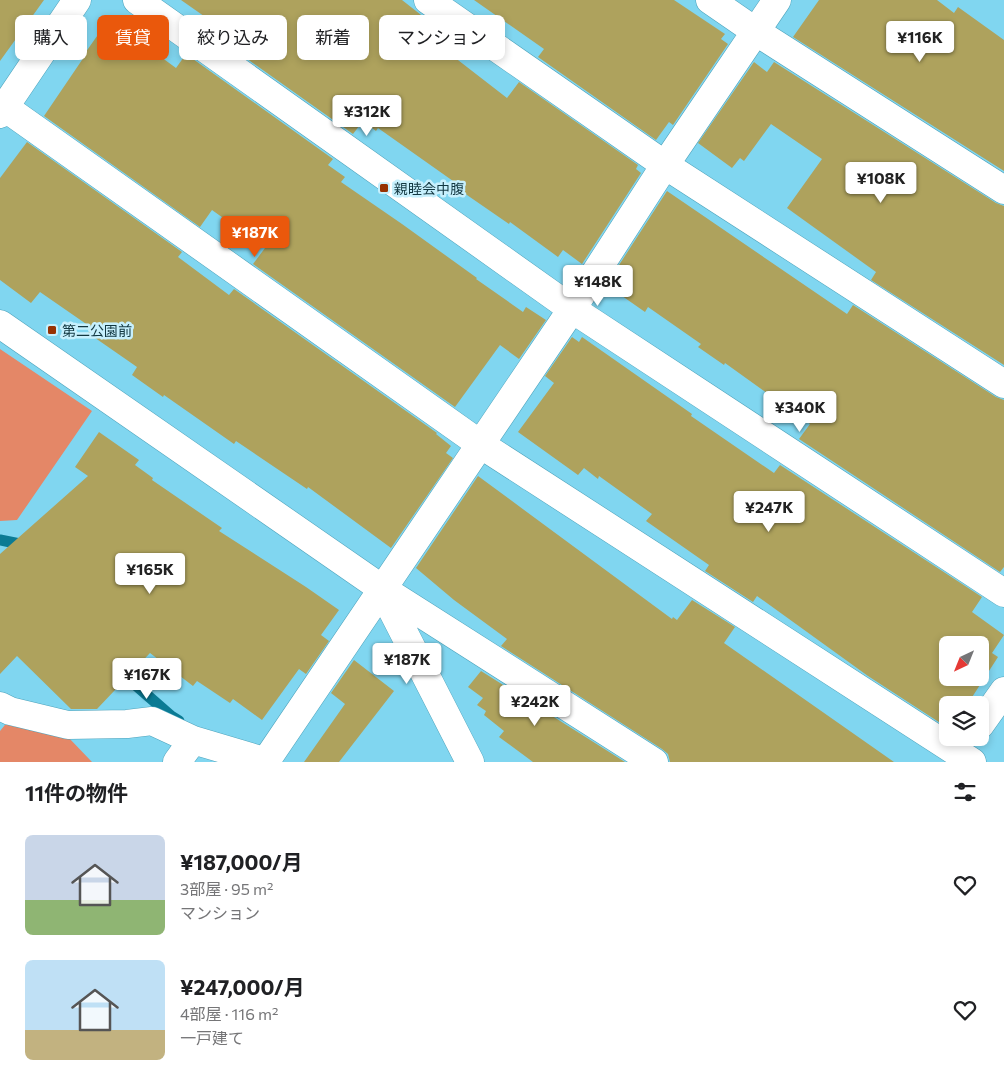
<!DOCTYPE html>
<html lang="ja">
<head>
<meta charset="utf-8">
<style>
	:root { --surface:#fff; --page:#f2f2f2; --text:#202124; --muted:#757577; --accent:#ea580c }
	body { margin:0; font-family:Commissioner,"Noto Sans JP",sans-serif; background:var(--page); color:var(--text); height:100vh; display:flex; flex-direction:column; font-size:19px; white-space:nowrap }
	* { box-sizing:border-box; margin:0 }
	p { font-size:16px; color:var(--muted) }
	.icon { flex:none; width:28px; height:28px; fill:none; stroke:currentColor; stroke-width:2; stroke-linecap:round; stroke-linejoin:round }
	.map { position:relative; height:762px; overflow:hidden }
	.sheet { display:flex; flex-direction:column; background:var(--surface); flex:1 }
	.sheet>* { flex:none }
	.hud { position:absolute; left:15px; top:15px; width:500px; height:45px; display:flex; gap:10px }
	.needle { width:32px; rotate:223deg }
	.buttons { position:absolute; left:939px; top:636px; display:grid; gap:10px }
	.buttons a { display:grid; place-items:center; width:50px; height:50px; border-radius:8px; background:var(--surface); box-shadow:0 2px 8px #0003; font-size:25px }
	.price { position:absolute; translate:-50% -42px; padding:0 11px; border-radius:5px; background:#fff; color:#222; font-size:16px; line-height:32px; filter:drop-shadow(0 1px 2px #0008) }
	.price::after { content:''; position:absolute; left:50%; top:30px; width:15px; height:11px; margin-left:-8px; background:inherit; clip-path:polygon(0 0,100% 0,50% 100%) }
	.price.active { background:var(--accent); color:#fff }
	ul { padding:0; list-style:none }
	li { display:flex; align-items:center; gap:15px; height:125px; padding:0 25px }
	li span { display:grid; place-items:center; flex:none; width:140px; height:100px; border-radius:8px; color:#555 }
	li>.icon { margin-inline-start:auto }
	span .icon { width:60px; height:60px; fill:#fffc; stroke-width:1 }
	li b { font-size:21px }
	h2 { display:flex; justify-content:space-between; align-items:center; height:60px; padding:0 25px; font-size:21px }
	.tag { padding:0 18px; border-radius:8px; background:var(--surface); box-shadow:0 2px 8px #0003; font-size:18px; line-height:45px }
	.tag.active { background:var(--accent); color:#fff }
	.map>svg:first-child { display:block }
	.green { fill:#e48767 }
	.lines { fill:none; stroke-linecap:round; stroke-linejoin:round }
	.stream { stroke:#0b7b94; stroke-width:11 }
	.building { fill:#aea25d; fill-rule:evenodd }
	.minor-casing { stroke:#4da3bc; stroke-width:29 }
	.minor { stroke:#fff; stroke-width:28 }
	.poi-dot { fill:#973203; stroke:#c7f0fd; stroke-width:2 }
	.labels { text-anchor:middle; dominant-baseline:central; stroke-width:5; stroke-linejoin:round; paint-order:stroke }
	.poi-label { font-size:14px; fill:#123741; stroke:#c7f0fd; text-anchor:start }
</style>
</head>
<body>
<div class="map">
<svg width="1004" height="762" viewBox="0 0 1004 762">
	<rect width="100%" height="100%" fill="#80d6f0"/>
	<!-- green -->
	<path class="green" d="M0 349 92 411 17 520 0 521Z
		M9 720 68 737 92 762H0V731Z"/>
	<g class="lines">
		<!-- stream -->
		<path class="stream" d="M0 540 20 544 26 547
			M127 660 131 681 171 716 179 721"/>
	</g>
	<!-- building -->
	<path class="building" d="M0 0H44L0 61Z
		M181 0H402L453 40 445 50 507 98 519 82 638 165 636 169 641 173 582 264 563 250 558 257 510 222 509 224 451 184 453 181 378 128 376 131 363 121 353 134 205 29 211 21Z
		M474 0H674L725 34 721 39 728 44 673 125 669 122 656 140 538 57 544 49Z
		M819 0H937L954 13 958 7 1004 40V171L793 37Z
		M109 19 176 68 186 54 333 159 328 165 345 177 341 182 402 224 477 278 476 279 523 312 526 307 546 320 519 359 500 345 455 407 253 264 265 248 212 210 200 227 44 116 84 57 83 56Z
		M754 62 767 72 774 62 996 203 1004 206V365L871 280 876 272 787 208 822 159 771 124 744 161 740 158 732 168 698 143Z
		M27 142 182 252 178 257 229 295 234 289 437 433 436 434 451 446 446 453 453 458 391 548 308 487 307 489 236 441 234 444 164 395 163 397 132 375 137 367 88 333 92 328 40 292 31 303 0 280V178Z
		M667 191 847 314 853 305 996 397 1004 400V567L1000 572 799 439 810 424 725 363 724 365 698 347 701 344 648 307 645 312 615 291 617 288 608 282Z
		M572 337 579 342 582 337 692 414 691 416 774 473 780 465 982 597 972 612 1004 635 992 653 998 657 967 705H948V728L868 676 757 596 753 602 705 571 709 565 646 521 652 514 599 476 598 479 584 468 578 475 518 432 554 383 545 376ZM948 645H980V678H948Z
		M99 432 139 460 135 465 153 478 152 480 222 528 219 531 306 587 339 610 321 635 329 641 306 674 299 669 262 720 233 699 230 703 197 681 193 686 150 653 97 709H71L17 656 0 674V554L88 476 75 467Z
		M478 476 672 619 673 617 677 620 692 600 735 627 724 643 894 762H670L668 754 662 749 501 646 507 639 454 600 416 568Z
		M354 660 394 691 339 762H304L345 704 331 693Z
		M481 671 625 762H533L499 737 504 731 484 715 486 711 477 705 483 698 468 687Z"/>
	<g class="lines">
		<defs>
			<path id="minor" d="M137 0 572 309 1004 593
				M428 0 665 165 1004 384
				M710 0 755 31 1004 190
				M0 104 480 444 972 762
				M0 114 77 0
				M0 324 381 588 654 762
				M382 590 470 762
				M0 706 10 711 68 725 127 724 152 721 193 740 267 762
				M980 725 1004 691
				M266 761 572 309 665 165 777 0
				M177 762 193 740"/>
		</defs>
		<!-- minor casing -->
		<use href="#minor" class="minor-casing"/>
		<!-- minor -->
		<use href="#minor" class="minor"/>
	</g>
	<!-- markers -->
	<g class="poi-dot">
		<rect x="379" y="183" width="10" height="10" rx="2.5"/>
		<rect x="47" y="325" width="10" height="10" rx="2.5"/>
	</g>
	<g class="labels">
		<!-- poi labels -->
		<g class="poi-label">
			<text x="394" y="188">親睦会中腹</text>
			<text x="62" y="330">第二公園前</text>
		</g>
	</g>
</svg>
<div class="buttons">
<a><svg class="needle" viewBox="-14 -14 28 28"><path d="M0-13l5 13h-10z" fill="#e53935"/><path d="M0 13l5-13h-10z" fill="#757577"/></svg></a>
<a><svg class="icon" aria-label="layers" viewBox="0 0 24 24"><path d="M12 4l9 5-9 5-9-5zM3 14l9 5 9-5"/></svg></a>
</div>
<b class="price" style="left:920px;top:63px">¥116K</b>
<b class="price" style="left:367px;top:137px">¥312K</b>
<b class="price" style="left:881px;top:204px">¥108K</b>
<b class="price active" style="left:255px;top:258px">¥187K</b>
<b class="price" style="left:598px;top:307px">¥148K</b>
<b class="price" style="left:800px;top:433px">¥340K</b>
<b class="price" style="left:769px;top:533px">¥247K</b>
<b class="price" style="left:150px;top:595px">¥165K</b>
<b class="price" style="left:407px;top:685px">¥187K</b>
<b class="price" style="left:147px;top:700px">¥167K</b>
<b class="price" style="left:535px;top:727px">¥242K</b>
<div class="hud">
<a class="tag">購入</a>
<a class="tag active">賃貸</a>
<a class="tag">絞り込み</a>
<a class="tag">新着</a>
<a class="tag">マンション</a>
</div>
</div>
<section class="sheet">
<h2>11件の物件<svg class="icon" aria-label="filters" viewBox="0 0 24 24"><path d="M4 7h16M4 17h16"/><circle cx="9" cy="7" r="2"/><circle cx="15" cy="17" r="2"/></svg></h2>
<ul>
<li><span style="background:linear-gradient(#c9d6e8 65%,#8fb573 0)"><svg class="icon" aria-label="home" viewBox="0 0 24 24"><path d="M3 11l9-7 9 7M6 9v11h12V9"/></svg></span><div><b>¥187,000/月</b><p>3部屋 · 95 m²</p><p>マンション</p></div><svg class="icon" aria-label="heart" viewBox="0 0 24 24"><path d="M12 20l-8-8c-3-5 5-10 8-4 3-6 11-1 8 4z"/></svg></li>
<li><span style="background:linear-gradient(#bfe0f5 70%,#c2b280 0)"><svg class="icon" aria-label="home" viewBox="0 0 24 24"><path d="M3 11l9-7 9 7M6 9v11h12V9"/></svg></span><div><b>¥247,000/月</b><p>4部屋 · 116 m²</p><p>一戸建て</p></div><svg class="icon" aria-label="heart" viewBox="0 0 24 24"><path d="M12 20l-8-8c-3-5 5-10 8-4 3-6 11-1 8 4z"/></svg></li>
</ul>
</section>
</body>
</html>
